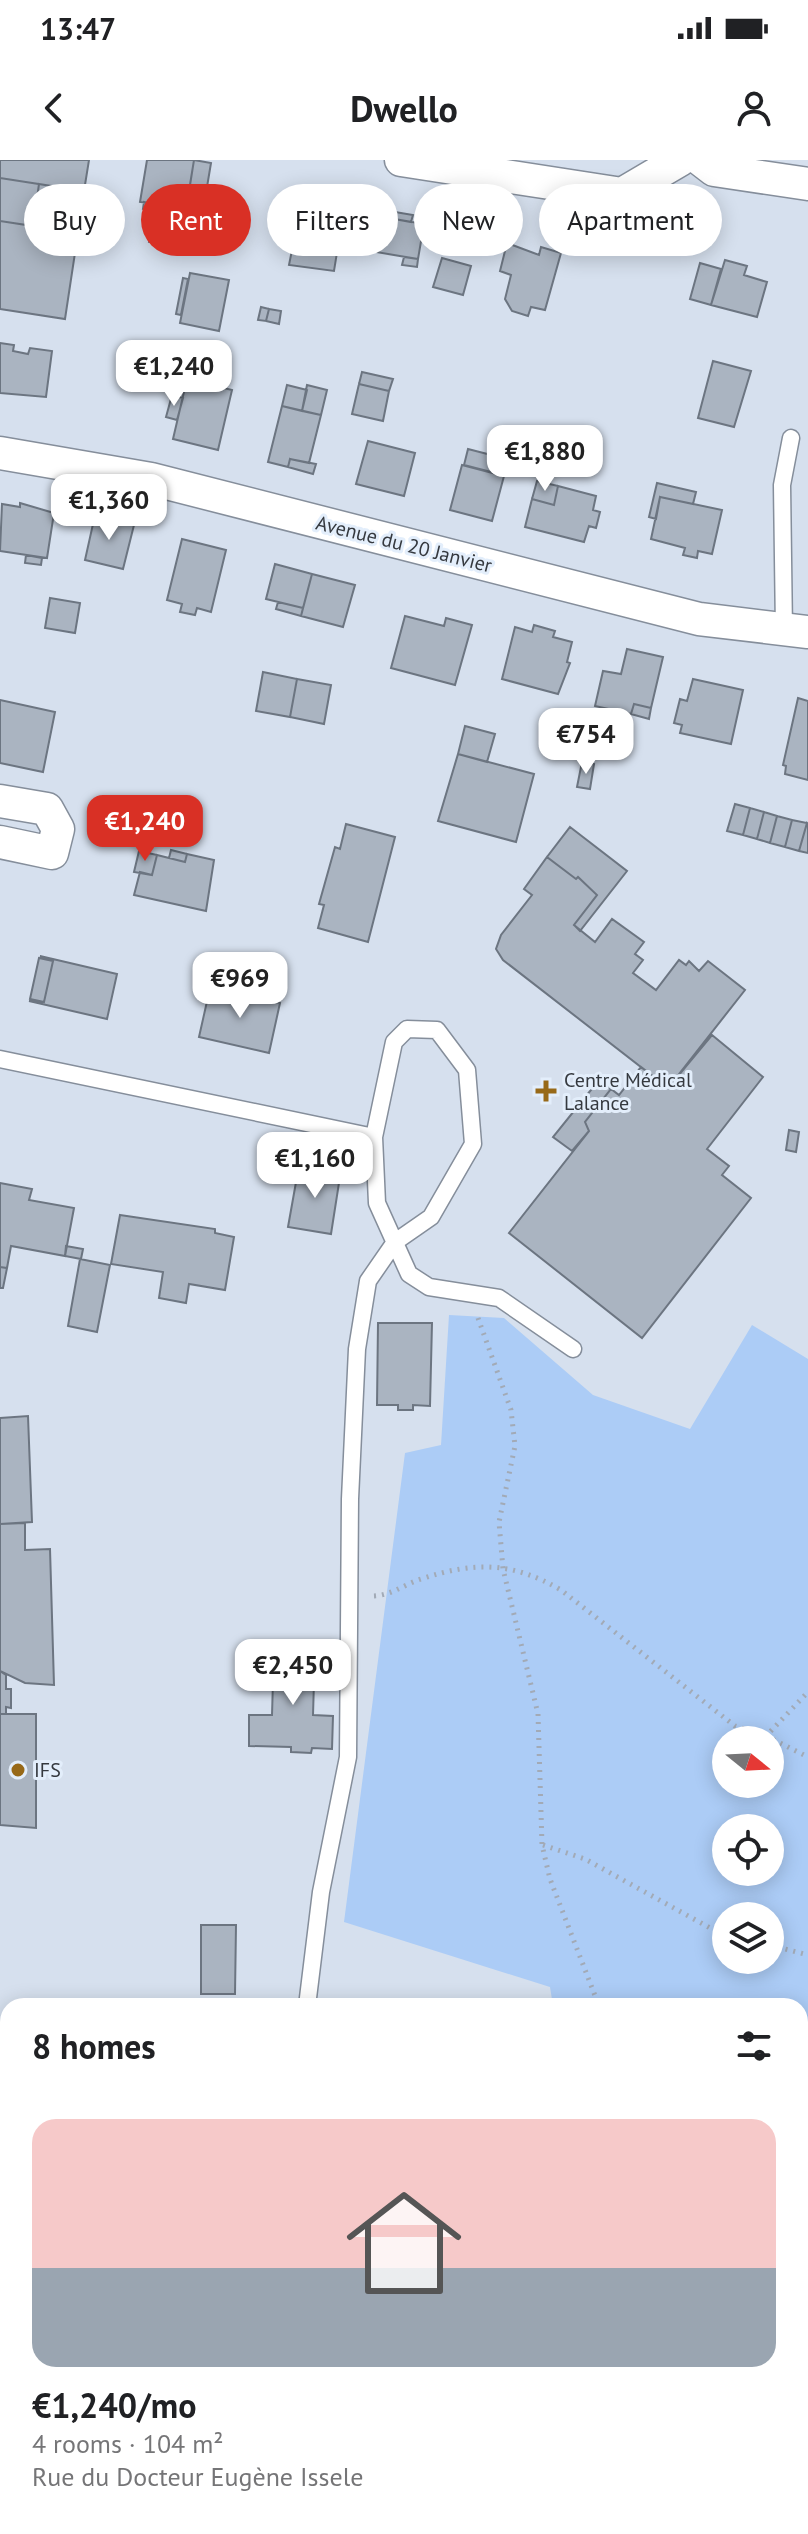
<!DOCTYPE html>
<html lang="en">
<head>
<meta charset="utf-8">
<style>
	:root { --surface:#fff; --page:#f2f2f2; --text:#202124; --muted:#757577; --line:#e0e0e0; --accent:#d93025 }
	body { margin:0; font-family:"PT Sans",sans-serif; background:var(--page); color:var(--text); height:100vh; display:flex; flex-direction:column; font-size:30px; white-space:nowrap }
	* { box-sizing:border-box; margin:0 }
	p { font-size:26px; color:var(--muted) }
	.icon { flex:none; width:44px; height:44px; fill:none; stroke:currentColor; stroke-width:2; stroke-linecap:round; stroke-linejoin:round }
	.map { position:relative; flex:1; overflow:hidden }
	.sheet { position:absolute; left:0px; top:1838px; width:808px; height:536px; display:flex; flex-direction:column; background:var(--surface); border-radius:24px 24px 0 0; box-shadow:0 4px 20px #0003 }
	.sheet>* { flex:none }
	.hud { position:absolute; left:24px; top:24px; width:760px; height:72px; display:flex; gap:16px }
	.needle { width:52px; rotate:108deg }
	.tools { position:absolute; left:712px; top:1566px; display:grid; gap:16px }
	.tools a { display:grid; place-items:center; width:72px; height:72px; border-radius:50%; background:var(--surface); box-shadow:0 4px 20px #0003; font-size:40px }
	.price { position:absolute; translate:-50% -68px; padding:0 18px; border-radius:16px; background:#fff; color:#222; font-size:26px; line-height:52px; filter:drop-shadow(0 2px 4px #0008) }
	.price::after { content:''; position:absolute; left:50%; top:48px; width:24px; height:18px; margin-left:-12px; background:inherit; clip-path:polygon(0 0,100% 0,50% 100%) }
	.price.on { background:var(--accent); color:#fff }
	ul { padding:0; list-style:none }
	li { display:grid; align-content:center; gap:16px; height:424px; padding:0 32px }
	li+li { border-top:2px solid var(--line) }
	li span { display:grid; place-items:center; height:248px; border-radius:24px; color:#555 }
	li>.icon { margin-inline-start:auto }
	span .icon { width:144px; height:144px; fill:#fffc; stroke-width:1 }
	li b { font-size:34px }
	h2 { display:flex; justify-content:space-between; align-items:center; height:96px; padding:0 32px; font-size:34px }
	.pill { padding:0 28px; border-radius:36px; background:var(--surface); box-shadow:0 4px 20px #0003; font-size:28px; line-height:72px }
	.pill.on { background:var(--accent); color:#fff }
	.status { display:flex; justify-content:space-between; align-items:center; height:56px; padding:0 40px; background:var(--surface); direction:ltr }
	.status svg { height:22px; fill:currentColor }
	header { display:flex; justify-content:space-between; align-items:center; height:104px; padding:0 32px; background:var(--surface); font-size:36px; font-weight:700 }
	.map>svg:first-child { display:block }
	.green { fill:#acccf6; fill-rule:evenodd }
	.building { fill:#aab4c1; stroke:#6c7581; stroke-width:2 }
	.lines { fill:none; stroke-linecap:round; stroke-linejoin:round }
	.lane-casing { stroke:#858e9b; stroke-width:19 }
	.street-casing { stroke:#858e9b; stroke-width:35 }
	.secondary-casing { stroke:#858e9b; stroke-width:47 }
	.path { stroke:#a2aab6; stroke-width:5; stroke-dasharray:2 6; stroke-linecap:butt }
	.lane { stroke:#fff; stroke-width:16 }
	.street { stroke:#fff; stroke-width:32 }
	.secondary { stroke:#fff; stroke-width:44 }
	.poi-dot { fill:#976918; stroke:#e3eefb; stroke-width:3 }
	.labels { text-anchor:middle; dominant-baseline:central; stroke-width:6; stroke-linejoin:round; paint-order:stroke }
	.street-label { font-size:20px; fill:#35393f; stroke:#e3eefb }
	.poi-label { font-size:20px; fill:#35393f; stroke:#e3eefb; text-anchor:start }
</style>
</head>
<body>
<div class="status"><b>13:47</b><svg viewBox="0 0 49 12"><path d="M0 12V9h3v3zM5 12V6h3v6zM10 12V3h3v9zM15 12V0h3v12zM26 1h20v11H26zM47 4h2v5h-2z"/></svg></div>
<header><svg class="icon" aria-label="back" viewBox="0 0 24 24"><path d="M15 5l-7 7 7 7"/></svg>Dwello<svg class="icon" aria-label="person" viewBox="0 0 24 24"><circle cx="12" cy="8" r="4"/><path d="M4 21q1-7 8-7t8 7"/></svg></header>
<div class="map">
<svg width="808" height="2374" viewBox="0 0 808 2374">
	<rect width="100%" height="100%" fill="#d6e0ee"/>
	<!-- green -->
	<path class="green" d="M449 1155 504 1158 593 1235 690 1269 752 1165 808 1199V2147L800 2141V1846H553L550 1827 344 1762 405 1293 441 1285ZM726 1580H770V1624H726ZM726 1668H770V1712H726ZM726 1756H770V1800H726Z"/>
	<!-- building -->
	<path class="building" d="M0 0H89L84 31 0 18Z
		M147 0H194L187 44 163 40 161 45 140 42Z
		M194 0 211 3 204 45 187 43Z
		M0 18 39 24 33 66 0 61Z
		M39 24 84 31 78 73 33 66Z
		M465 33 483 36 479 64 460 61Z
		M144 42 159 45 158 51 143 49Z
		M299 49H303L298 86 293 85Z
		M303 49 343 55 334 111 289 105 293 85 298 86Z
		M395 52 413 55 411 62 394 59Z
		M383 57 424 64 418 99 376 92Z
		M0 61 78 73 65 159 0 149Z
		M151 67 183 72 180 86 149 82Z
		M183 72 193 73 191 88 180 86Z
		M507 83 539 95 541 87 561 93 545 150 531 147 528 156 512 151 505 139 511 115 500 111Z
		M404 97 418 99 417 107 402 105Z
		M442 98 471 106 463 135 433 127Z
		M725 100 747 106 744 115 767 122 757 157 711 145Z
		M700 103 721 109 711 145 690 139Z
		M190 113 229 120 219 171 180 163Z
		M183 118 188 119 181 155 176 154Z
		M261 147 269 149 266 161 258 160Z
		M269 149 281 151 279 164 266 161Z
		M0 183 14 185 13 191 28 194 30 188 52 191 46 237 0 233Z
		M713 201 751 211 734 267 698 258Z
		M362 212 393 219 389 231 359 224Z
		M187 219 232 230 218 290 173 279Z
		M359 224 389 231 383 261 352 254Z
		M287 225 307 230 302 251 282 246Z
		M307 225 327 230 321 255 302 251Z
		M172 235 183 238 177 260 166 257Z
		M282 246 321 255 309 303 290 299 288 307 268 302Z
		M368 281 415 293 404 336 356 324Z
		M468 289 499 297 495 313 464 305Z
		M290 299 316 304 313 314 288 307Z
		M462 305 504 316 492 361 450 350Z
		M537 321 558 326 554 345 532 339Z
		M657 323 696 332 693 344 660 337 656 359 649 357Z
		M558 326 596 336 593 350 600 352 596 368 589 366 584 382 525 367 532 339 554 345Z
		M660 337 722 350 712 394 698 391 697 398 683 395 685 388 651 379Z
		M20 343 54 353 47 398 0 391 2 344 20 347Z
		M95 355 134 365 123 409 85 400Z
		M182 379 226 390 211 452 197 448 195 455 180 452 182 444 167 440Z
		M26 395 42 398 41 405 25 403Z
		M275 404 312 414 303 448 266 439Z
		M312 414 355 425 343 467 301 456Z
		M50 438 80 443 75 473 45 468Z
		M278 442 303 448 301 456 276 449Z
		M405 456 444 466 446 458 472 465 455 525 391 508Z
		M534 465 555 471 553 477 572 482 567 502 570 503 558 534 502 519 515 467 532 472Z
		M627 489 663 497 651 548 634 544 631 554 595 546 603 511 621 514Z
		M263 512 297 519 290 557 256 551Z
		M297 519 331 525 324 564 290 557Z
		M693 519 743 530 731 584 680 573 682 565 674 563 680 539 687 541Z
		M798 538 808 541V620L785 614 786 606 783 605Z
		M0 540 55 552 43 612 0 603Z
		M634 544 651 548 649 559 631 554Z
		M465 566 495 574 487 602 458 594Z
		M458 594 534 614 516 682 438 661Z
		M582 602 594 604 590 629 577 627Z
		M735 644 750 648 743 675 727 671Z
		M750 648 764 652 757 679 743 675Z
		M764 652 777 656 770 683 757 679Z
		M777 656 792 660 785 687 770 683Z
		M792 660 807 663 799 691 785 687Z
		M807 663 808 664V693L799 691Z
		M346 664 395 677 368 782 318 768 324 745 319 744 335 687 340 689Z
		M570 667 627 711 580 771 574 765 597 735 578 717 576 719 547 697Z
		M171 690 187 694 185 702 169 698Z
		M139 691 157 695 152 715 134 712Z
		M187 694 214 700 206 751 134 735 140 712 152 715 157 695 185 702Z
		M547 697 576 719 578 717 597 735 574 765 595 782 612 759 644 782 635 794 643 800 633 813 656 830 679 800 686 805 689 801 699 811 708 801 745 830 668 928 503 800 496 789 501 775 532 735 524 729Z
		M40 796 117 814 107 859 29 841 44 842 53 801Z
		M39 798 53 801 44 842 30 839Z
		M216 814 246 821 243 835 213 829Z
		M210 828 280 843 269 893 199 877Z
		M712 875 763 917 707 989 729 1006 722 1015 751 1038 642 1178 509 1073 589 971 585 962 611 929 619 935 641 907 668 928Z
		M599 920 611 929 585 962 589 971 572 991 553 977Z
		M789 970 799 972 796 992 786 990Z
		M299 1002 312 1005 311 1013 298 1011Z
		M312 1005 341 1010 331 1074 288 1067 298 1011 311 1013Z
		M0 1023 32 1029 29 1040 74 1048 65 1096 11 1086 7 1108 0 1107Z
		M120 1055 215 1069V1073L234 1077 225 1130 189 1124 186 1143 159 1138 163 1112 111 1104Z
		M66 1086 83 1089 81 1099 65 1096Z
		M80 1099 110 1105 97 1172 68 1166Z
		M0 1107 7 1108 3 1128H0Z
		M378 1163H432L430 1246 413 1245V1250H398V1245H377Z
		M28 1256 32 1362 0 1364V1258Z
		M25 1363V1390L50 1389 54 1525 25 1523 0 1511V1364Z
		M274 1487 315 1488 313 1555 333 1556 332 1589 312 1588 311 1593 291 1592V1587L249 1586V1555H272Z
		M0 1511 6 1515V1529H11V1548L6 1547V1554H0Z
		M0 1554H36V1668L0 1665Z
		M201 1765H236L235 1834H201Z
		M520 2366H548L549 2372 522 2374Z"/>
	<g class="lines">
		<defs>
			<path id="lane" d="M784 471 782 325 791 278
				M0 899 374 977 377 1043 409 1114 429 1127 499 1138 573 1189
				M307 1846 321 1732 348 1597 350 1339 357 1189 368 1121 395 1082 431 1057 473 984 467 910 437 870 407 869 394 882 374 977
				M1 2031 8 2032"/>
			<path id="street" d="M401 0 622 34 680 0
				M701 0 714 10 808 24
				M0 293 151 319 699 459 808 472
				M0 641 47 649 58 669 52 693 0 682
				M0 2313 8 2314"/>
			<path id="secondary" d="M0 2128 8 2139
				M0 2188 8 2200
				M30 2366 32 2374
				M197 2374 199 2366"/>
		</defs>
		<!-- lane casing -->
		<use href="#lane" class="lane-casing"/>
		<!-- street casing -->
		<use href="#street" class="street-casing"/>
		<!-- secondary casing -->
		<use href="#secondary" class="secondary-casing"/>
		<!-- path -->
		<path class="path" d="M478 1158 511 1250 515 1286 499 1362 503 1409 538 1554 542 1685 550 1719 599 1846
			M374 1436C392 1435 405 1424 421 1419 475 1401 513 1402 561 1430L735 1566 766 1576 808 1532
			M766 1576 808 1597
			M543 1685 585 1699 712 1769 726 1773
			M770 1785 808 1795
			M800 2112 808 2119"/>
		<!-- lane -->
		<use href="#lane" class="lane"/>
		<!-- street -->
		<use href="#street" class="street"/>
		<!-- secondary -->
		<use href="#secondary" class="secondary"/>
	</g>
	<!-- markers -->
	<g class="poi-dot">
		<path d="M542 919h8v8h8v8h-8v8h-8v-8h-8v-8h8z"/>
		<circle cx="18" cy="1610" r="8"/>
	</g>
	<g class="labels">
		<!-- street labels -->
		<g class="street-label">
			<text transform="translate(404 384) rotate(14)">Avenue du 20 Janvier</text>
		</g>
		<!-- poi labels -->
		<g class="poi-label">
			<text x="564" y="920">Centre Médical<tspan x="564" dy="23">Lalance</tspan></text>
			<text x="34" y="1610">IFS</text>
		</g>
	</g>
</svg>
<div class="tools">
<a><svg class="needle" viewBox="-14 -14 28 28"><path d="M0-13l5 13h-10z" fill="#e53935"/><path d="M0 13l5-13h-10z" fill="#757577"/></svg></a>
<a><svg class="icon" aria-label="locate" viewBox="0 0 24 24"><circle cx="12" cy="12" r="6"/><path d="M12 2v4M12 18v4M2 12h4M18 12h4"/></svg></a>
<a><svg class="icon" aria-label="layers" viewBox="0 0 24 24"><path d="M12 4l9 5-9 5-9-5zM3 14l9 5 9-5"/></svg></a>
</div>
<b class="price" style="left:174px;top:248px">€1,240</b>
<b class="price" style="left:545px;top:333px">€1,880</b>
<b class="price" style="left:109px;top:382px">€1,360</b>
<b class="price" style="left:586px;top:616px">€754</b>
<b class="price on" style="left:145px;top:703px">€1,240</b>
<b class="price" style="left:240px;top:860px">€969</b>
<b class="price" style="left:315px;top:1040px">€1,160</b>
<b class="price" style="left:293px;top:1547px">€2,450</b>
<div class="hud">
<a class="pill">Buy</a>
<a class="pill on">Rent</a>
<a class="pill">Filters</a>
<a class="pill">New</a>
<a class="pill">Apartment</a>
</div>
<section class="sheet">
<h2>8 homes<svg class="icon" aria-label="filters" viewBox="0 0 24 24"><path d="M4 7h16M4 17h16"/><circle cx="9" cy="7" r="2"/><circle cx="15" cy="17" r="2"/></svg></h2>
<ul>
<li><span style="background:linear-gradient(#f6c9c9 60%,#9aa5b1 0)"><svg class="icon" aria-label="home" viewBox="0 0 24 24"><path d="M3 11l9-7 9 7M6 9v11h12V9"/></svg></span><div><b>€1,240/mo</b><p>4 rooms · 104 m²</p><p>Rue du Docteur Eugène Issele</p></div></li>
</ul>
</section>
</div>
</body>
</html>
